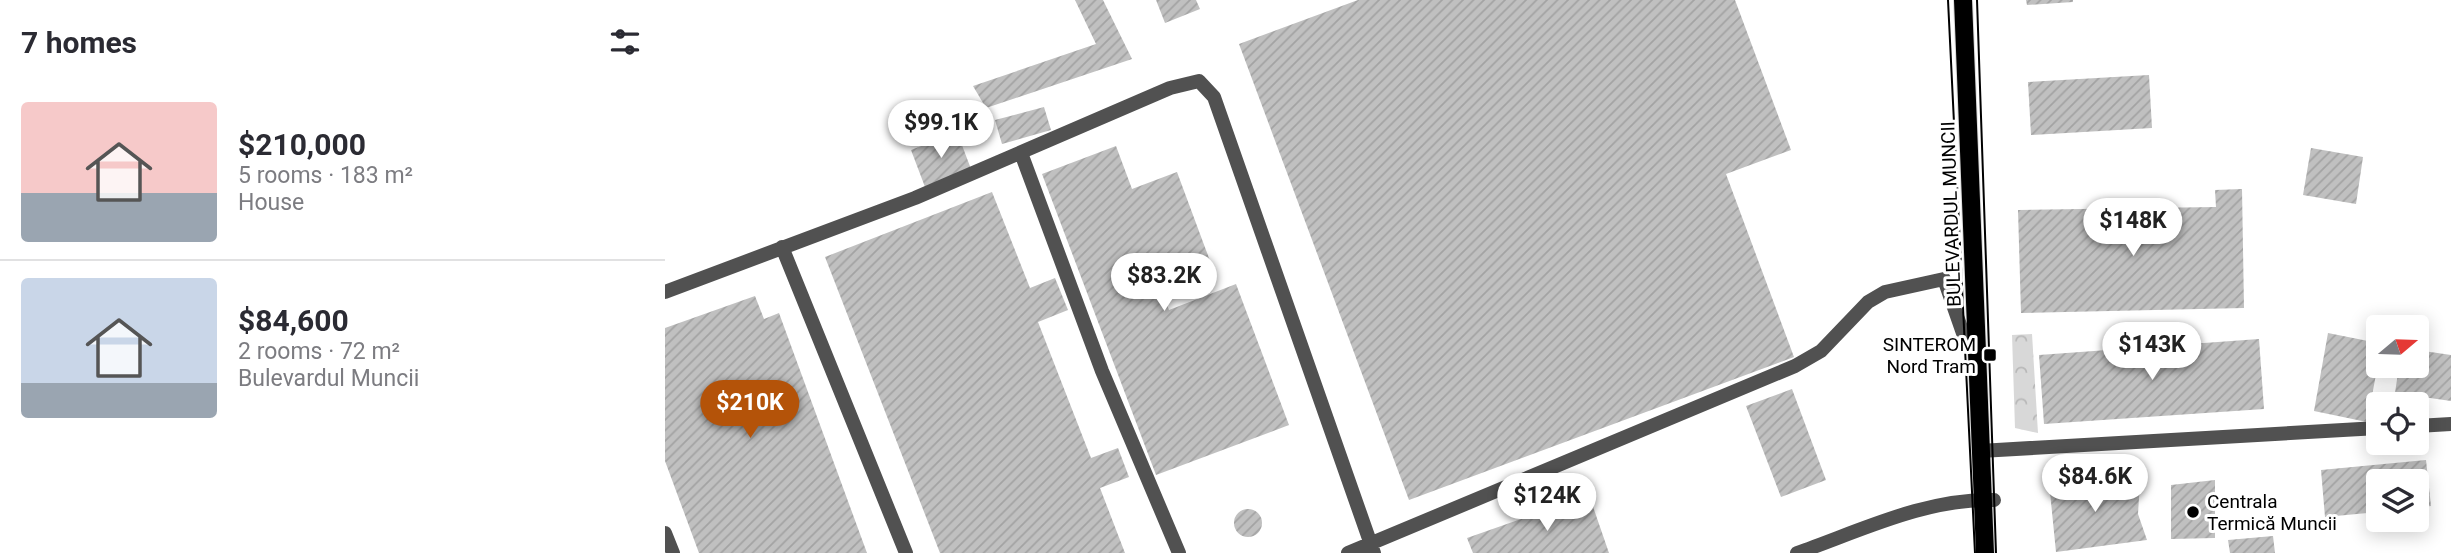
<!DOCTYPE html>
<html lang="en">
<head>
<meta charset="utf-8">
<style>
	:root { --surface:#fff; --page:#f7f7f7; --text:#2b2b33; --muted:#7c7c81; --line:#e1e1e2; --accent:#b45309 }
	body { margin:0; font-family:Roboto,sans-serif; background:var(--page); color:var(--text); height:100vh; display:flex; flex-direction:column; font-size:26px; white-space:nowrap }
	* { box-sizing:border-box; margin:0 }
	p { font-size:23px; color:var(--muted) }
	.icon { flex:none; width:38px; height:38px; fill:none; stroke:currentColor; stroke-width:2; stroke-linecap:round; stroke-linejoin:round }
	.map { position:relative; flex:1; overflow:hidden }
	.sheet { display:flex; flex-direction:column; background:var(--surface); width:665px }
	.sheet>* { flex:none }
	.needle { width:46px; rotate:71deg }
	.tools { position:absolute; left:1701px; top:315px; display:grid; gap:14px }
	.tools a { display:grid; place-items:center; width:63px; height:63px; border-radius:7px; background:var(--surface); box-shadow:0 4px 18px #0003; font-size:35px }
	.price { position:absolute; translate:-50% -60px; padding:0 16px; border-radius:24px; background:#fff; color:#222; font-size:23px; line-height:46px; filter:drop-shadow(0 2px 4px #0008) }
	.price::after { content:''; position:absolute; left:50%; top:42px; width:21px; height:16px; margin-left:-10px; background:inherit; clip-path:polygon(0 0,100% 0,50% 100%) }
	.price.active { background:var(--accent); color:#fff }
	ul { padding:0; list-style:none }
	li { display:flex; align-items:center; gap:21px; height:175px; padding:0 21px }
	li+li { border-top:2px solid var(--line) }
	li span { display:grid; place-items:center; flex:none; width:196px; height:140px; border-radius:7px; color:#555 }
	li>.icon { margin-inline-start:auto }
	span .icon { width:84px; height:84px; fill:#fffc; stroke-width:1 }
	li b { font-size:30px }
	h2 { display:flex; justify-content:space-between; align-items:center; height:84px; padding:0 21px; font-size:30px }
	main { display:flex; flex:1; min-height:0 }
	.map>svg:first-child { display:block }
	.park { fill:url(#park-crowns) }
	.building { fill:url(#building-hatch) }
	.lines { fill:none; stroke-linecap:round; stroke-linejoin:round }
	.primary-casing { stroke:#dbdbdb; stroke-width:20 }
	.service { stroke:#515151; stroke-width:14 }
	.primary { stroke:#000; stroke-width:18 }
	.tram { stroke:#000; stroke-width:2 }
	.poi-dot { fill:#000; stroke:#fff; stroke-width:2.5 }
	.labels { text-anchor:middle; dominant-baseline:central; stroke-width:6; stroke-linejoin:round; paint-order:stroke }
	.street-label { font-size:19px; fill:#000; stroke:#fff }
	.poi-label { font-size:19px; fill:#000; stroke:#fff; text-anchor:end }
</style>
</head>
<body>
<main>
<section class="sheet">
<h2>7 homes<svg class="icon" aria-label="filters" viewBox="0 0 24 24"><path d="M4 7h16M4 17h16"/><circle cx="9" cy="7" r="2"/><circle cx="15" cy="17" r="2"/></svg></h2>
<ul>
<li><span style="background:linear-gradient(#f6c9c9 65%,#9aa5b1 0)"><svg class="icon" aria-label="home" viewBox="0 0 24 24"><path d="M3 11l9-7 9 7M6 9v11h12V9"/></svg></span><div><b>$210,000</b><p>5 rooms · 183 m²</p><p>House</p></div></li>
<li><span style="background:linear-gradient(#c9d6e8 75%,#9aa5b1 0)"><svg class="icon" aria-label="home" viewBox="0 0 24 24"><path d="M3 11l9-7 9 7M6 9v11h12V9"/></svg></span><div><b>$84,600</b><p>2 rooms · 72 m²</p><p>Bulevardul Muncii</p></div></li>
</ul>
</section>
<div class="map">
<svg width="1786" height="553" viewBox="0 0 1786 553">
	<defs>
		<pattern id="park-crowns" width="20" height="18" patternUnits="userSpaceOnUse" patternTransform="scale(1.75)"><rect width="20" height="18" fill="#d8d8d8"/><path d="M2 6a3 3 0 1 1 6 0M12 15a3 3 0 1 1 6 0" fill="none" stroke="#b8b8b8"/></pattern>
		<pattern id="building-hatch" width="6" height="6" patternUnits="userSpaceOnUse" patternTransform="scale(1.75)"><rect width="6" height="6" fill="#c0c0c0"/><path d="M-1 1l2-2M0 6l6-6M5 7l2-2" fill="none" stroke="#a3a3a3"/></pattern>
	</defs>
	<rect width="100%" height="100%" fill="#fff"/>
	<!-- park -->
	<path class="park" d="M1367 334 1373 433 1350 428 1347 335Z"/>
	<!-- building -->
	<path class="building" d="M410 0H438L467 59 321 108 308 86 431 44Z
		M491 0H531L535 9 500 23Z
		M693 0H1070L1126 150 1061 174 1129 357 744 500 574 44Z
		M1361 0H1408V2L1362 5Z
		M1484 75 1487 128 1366 135 1363 82Z
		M379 107 386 130 337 144 330 120Z
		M292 132 306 169 260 187 246 150Z
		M451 146 467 189 512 172 551 277 499 297 504 310 571 284 624 425 491 475 377 174Z
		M1646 148 1698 157 1691 204 1638 195Z
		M1577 189 1579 308 1356 313 1353 210 1551 207 1550 190Z
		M327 192 365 288 390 278 403 310 373 322 426 458 453 448 464 477 435 488 460 553H275L160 257Z
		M90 296 99 319 114 313 202 553H34L0 461V328Z
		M1663 333 1713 343V364L1702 422 1649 411Z
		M1594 339 1599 409 1379 424 1374 355Z
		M1752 350 1786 355V401L1730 393 1734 366H1752Z
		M1127 389 1161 480 1116 497 1081 406Z
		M1761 460 1766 506 1752 508V481H1713V512L1660 517 1656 470Z
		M1550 480V538L1506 539V485Z
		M1475 481 1473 514 1482 540 1391 552 1384 482Z
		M924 495 944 553H808L802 538Z
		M569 523a14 14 0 1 1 28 0a14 14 0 1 1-28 0Z
		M1608 536 1610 553H1565L1563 540Z"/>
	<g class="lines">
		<defs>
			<path id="primary" d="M1298 0 1320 553"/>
		</defs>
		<!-- primary casing -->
		<use href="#primary" class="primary-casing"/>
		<!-- service -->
		<path class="service" d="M356 153 437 371 514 553
			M117 247 241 553
			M0 292 250 198 505 88 534 81 549 97 709 553
			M1752 426 1786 424
			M1315 451 1713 428
			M0 533 8 553
			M683 553 1130 366 1156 351 1203 302 1220 292 1279 279 1300 339 1312 337
			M1132 553C1195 531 1261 498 1329 500"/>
		<!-- primary -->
		<use href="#primary" class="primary"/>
		<!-- tram -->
		<path class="tram" d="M1283 0 1310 553
			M1312 0 1331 553"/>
	</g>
	<!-- markers -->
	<g class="poi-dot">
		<rect x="1318" y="348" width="14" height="14" rx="3.5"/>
		<circle cx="1528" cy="512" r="7"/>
	</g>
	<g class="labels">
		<!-- street labels -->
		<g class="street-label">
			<text transform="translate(1286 214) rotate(-92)">BULEVARDUL MUNCII</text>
		</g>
		<!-- poi labels -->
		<g class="poi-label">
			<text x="1311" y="344">SINTEROM<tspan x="1311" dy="22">Nord Tram</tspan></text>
			<text x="1542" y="501" text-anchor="start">Centrala<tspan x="1542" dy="22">Termică Muncii</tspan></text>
		</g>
	</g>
</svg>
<div class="tools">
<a><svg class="needle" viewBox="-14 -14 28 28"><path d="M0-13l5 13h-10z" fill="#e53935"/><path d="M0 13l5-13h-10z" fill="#7c7c81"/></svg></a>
<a><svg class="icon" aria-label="locate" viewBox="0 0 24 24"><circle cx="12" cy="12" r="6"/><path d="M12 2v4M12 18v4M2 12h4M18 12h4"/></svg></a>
<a><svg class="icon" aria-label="layers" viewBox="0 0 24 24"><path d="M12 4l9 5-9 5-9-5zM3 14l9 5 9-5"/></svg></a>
</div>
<b class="price" style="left:276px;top:160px">$99.1K</b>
<b class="price" style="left:1468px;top:258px">$148K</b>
<b class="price" style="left:499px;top:313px">$83.2K</b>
<b class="price" style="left:1487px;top:382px">$143K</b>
<b class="price active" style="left:85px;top:440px">$210K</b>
<b class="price" style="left:1430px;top:514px">$84.6K</b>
<b class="price" style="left:882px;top:533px">$124K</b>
</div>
</main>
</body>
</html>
